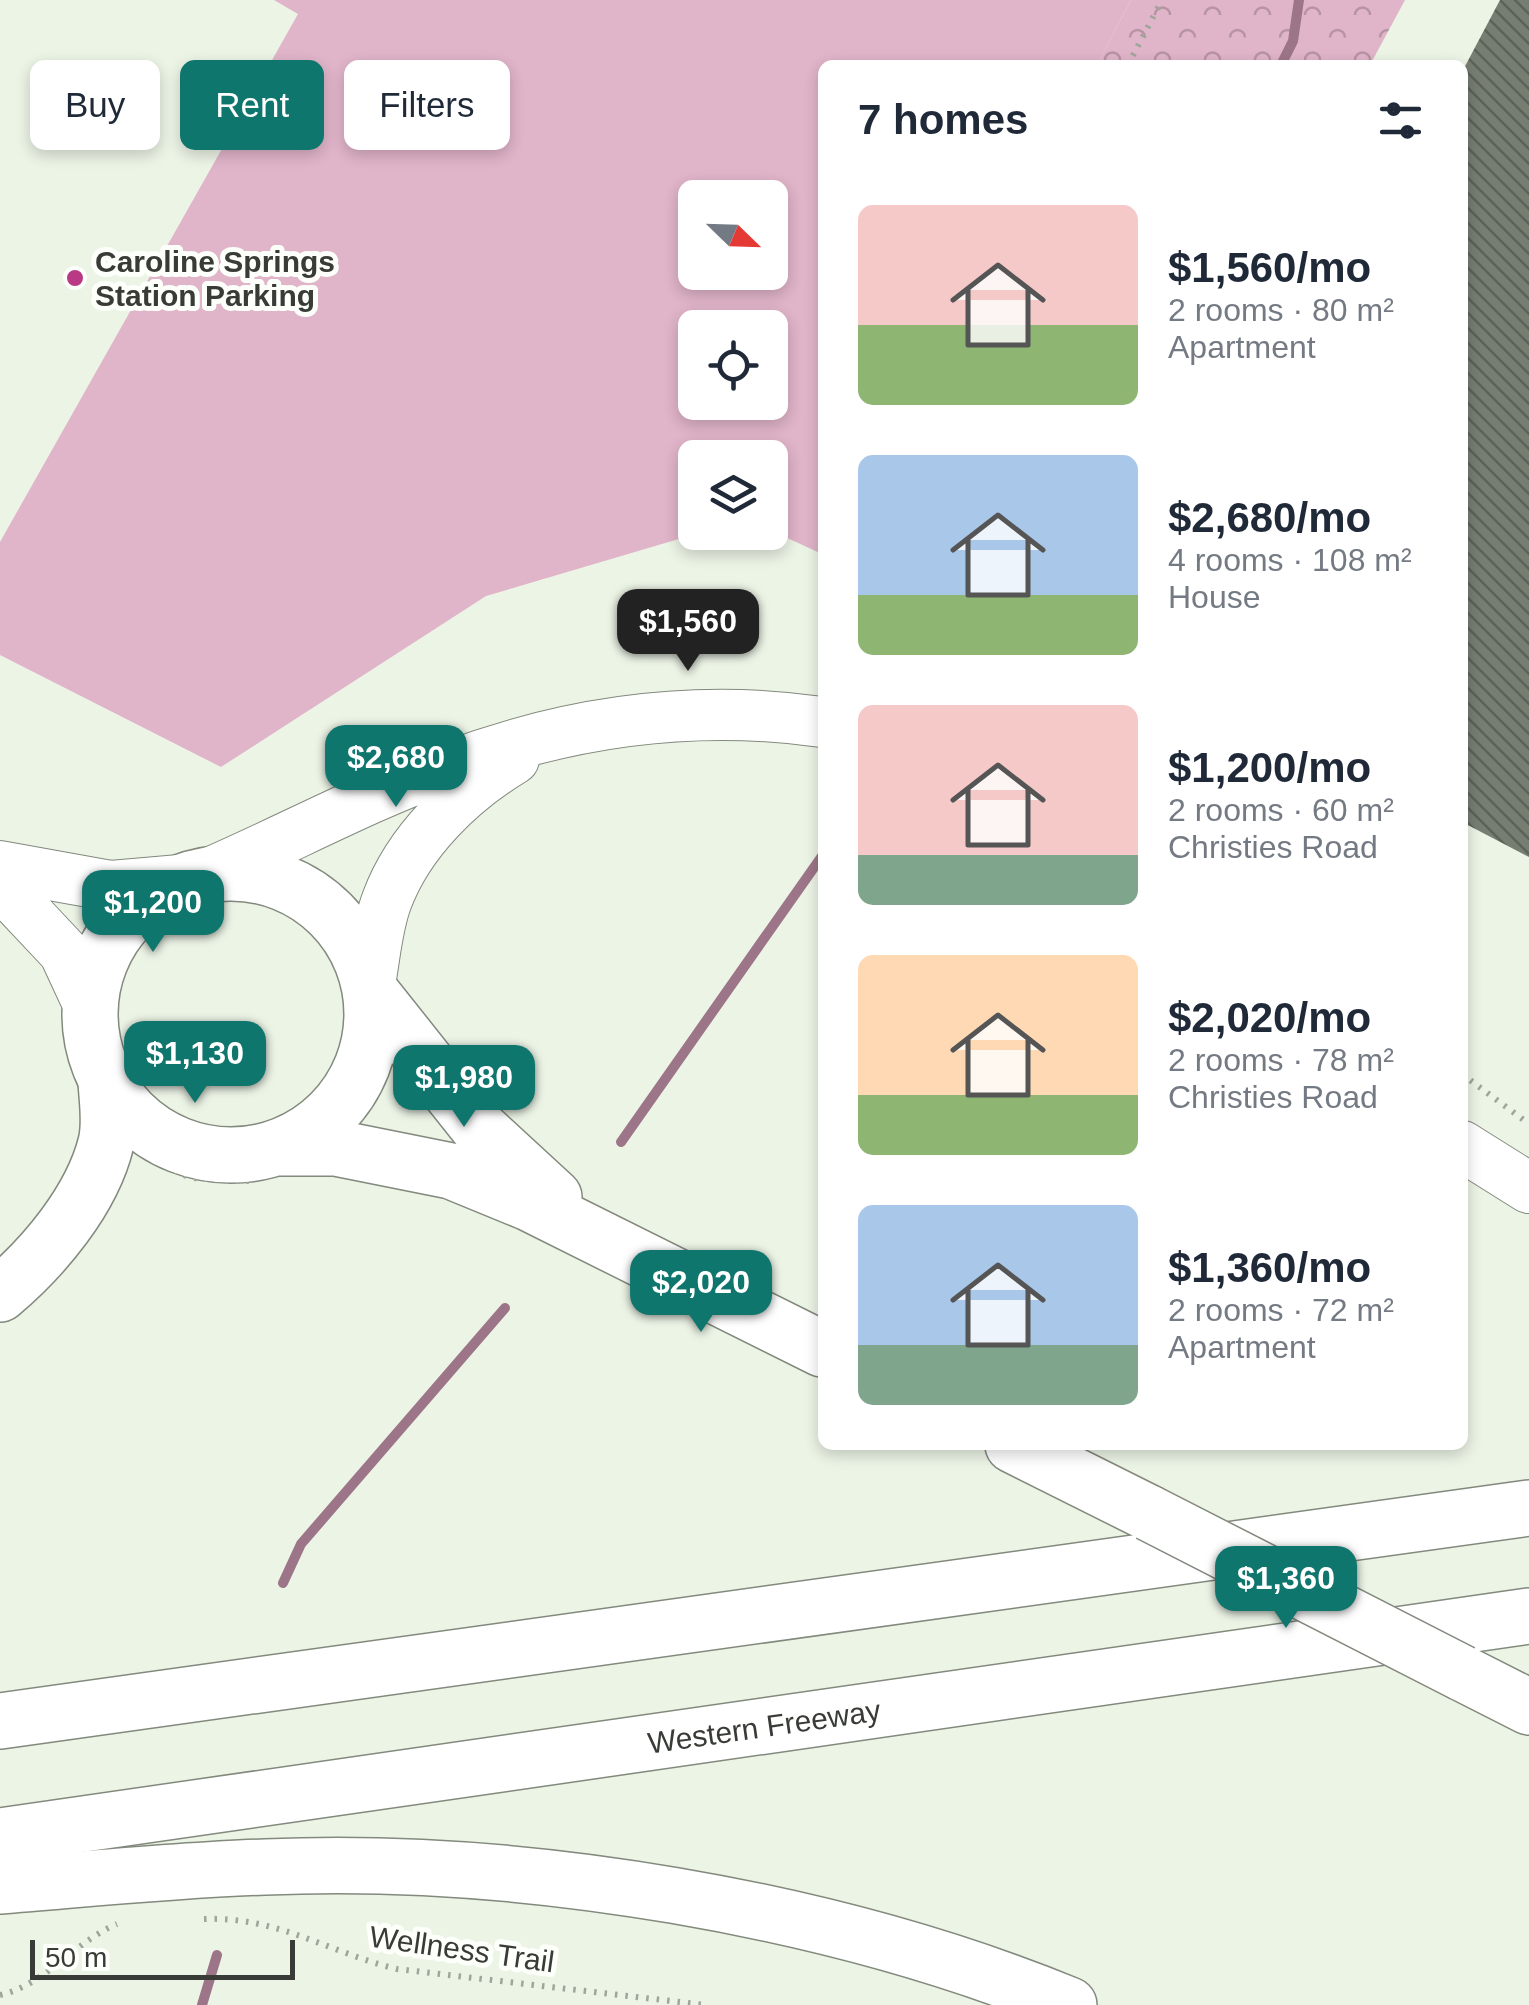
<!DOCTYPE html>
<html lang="en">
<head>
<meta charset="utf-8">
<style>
	:root { --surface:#fff; --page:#f6f6f7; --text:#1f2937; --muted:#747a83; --accent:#0f766e }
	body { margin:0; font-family:Helvetica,sans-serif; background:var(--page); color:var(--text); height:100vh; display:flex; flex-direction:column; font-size:38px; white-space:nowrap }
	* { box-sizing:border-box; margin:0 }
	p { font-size:32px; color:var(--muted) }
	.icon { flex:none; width:55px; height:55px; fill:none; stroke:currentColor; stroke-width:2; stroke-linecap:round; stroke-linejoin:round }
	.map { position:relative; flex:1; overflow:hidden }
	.sheet { position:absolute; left:818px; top:60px; width:650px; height:1390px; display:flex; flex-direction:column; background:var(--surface); border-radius:15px; box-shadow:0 5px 15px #0003 }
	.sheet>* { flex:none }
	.banner { position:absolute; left:30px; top:60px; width:638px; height:90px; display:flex; gap:20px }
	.needle { width:65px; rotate:113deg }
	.controls { position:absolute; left:678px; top:180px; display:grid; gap:20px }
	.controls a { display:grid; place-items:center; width:110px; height:110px; border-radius:15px; background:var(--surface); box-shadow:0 5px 15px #0003; font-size:50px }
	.scale { position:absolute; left:30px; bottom:25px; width:265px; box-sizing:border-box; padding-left:10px; border:5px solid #383b36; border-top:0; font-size:28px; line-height:35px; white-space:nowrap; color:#383b36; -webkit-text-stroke:8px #fcfffa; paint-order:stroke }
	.price { position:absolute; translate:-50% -85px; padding:0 22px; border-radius:20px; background:var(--accent); color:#fff; font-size:32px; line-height:65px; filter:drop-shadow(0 2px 5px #0008) }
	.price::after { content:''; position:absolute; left:50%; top:60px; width:30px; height:22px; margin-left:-15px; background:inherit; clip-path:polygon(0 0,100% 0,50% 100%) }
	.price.selected { background:#222; color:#fff }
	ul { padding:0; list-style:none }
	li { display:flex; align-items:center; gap:30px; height:250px; padding:0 40px }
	li span { display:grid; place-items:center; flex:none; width:280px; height:200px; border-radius:15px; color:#555 }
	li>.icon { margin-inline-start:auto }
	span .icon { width:120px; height:120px; fill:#fffc; stroke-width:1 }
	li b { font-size:42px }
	h2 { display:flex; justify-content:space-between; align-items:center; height:120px; padding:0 40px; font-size:42px }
	.pill { padding:0 35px; border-radius:15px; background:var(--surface); box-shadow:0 5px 15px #0003; font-size:35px; line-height:90px }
	.pill.selected { background:var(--accent); color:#fff }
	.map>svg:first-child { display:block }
	.grass { fill:#e0b4c9; fill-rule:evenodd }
	.park { fill:url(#park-crowns) }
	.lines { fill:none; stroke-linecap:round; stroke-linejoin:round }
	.stream { stroke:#9d7588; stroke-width:10 }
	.building { fill:url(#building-back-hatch) }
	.minor-casing { stroke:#82897d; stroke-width:52 }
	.major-casing { stroke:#82897d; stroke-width:58 }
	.highway-casing { stroke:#82897d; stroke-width:58 }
	.path { stroke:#9fa59a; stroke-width:6; stroke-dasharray:2.5 8; stroke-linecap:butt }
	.minor { stroke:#fff; stroke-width:50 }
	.major { stroke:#fff; stroke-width:55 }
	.highway { stroke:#fff; stroke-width:55 }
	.major-bridge-casing { stroke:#82897d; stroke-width:58; stroke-linecap:butt }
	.major-bridge { stroke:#fff; stroke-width:55 }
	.poi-dot { fill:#b93984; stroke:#fcfffa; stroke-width:4 }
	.labels { text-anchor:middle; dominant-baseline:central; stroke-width:10; stroke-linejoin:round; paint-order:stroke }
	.poi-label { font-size:30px; font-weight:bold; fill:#383b36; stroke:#fcfffa; text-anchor:start }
	.street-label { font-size:30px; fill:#383b36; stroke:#fcfffa }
</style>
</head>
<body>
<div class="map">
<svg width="1529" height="2005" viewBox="0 0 1529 2005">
	<defs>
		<pattern id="park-crowns" width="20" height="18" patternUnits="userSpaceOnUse" patternTransform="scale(2.5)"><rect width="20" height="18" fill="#e0b4c9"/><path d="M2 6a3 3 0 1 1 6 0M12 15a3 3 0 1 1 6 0" fill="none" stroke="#b794a4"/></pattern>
		<pattern id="building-back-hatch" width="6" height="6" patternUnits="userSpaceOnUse" patternTransform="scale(2.5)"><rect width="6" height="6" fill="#767d71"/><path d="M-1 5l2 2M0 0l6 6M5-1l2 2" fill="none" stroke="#5d6259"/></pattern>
	</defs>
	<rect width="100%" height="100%" fill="#ecf4e6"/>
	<!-- grass -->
	<path class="grass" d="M274 0H1131L1097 65H822V554L770 530V458H695V532L699 533 486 596 221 767 0 655V542L298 14ZM695 198H770V272H695ZM695 328H770V402H695Z"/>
	<!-- park -->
	<path class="park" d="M1131 0H1405L1370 65H1097Z"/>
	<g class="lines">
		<!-- stream -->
		<path class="stream" d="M1281 65 1293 41 1299 0
			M621 1142 822 856
			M283 1583 301 1544 505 1308
			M202 2005 217 1955"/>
	</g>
	<!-- building -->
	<path class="building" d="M1500 0H1529V857L1462 822V72Z"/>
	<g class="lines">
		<defs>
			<path id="minor" d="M0 866 111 886 192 879
				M207 874C288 839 367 796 450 766 570 721 695 704 822 722
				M0 884 64 952 90 1008
				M370 984C375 957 377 926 387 900 409 841 461 791 514 759
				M1462 1146 1529 1188"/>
			<path id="major" d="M90 1014a141 141 0 1 1 282 0a141 141 0 1 1-282 0Z
				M370 991 478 1127 554 1197
				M278 1148H336L451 1171 529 1203 822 1349
				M1013 1445 1149 1513
				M1462 1673 1529 1707"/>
			<g id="highway">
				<path d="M0 1294C44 1257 92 1200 106 1143 111 1123 107 1101 106 1081"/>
				<path d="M0 1721 1529 1508"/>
				<path id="s1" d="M0 1836 1529 1616"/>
				<path d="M0 1886C88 1879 177 1870 265 1867 522 1856 832 1908 1069 2005"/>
			</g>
		</defs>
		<!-- minor casing -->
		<use href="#minor" class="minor-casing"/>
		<!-- major casing -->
		<use href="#major" class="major-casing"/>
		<!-- highway casing -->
		<use href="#highway" class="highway-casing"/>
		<!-- path -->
		<path class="path" d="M1128 65 1162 0
			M1462 1074 1529 1124
			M147 1156 190 1178 249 1181
			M204 1919C277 1916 330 1953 397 1969L705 2005
			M0 1995C47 1984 74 1942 117 1924"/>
		<!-- minor -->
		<use href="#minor" class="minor"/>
		<!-- major -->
		<use href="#major" class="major"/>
		<!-- highway -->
		<use href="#highway" class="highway"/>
		<defs>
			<path id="major-bridge" d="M1149 1513 1462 1673"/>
		</defs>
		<!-- major-bridge casing -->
		<use href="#major-bridge" class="major-bridge-casing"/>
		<!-- major-bridge -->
		<use href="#major-bridge" class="major-bridge"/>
	</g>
	<!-- markers -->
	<circle class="poi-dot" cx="75" cy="278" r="10"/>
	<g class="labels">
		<!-- poi labels -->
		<g class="poi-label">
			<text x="95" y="261">Caroline Springs<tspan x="95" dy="34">Station Parking</tspan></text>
		</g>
		<!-- street labels -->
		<g class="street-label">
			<text stroke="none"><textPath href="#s1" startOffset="772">Western Freeway</textPath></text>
			<text transform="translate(462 1949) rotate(8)">Wellness Trail</text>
		</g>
	</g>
</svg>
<div class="controls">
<a><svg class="needle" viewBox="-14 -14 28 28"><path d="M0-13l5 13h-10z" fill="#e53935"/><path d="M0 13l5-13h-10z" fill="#747a83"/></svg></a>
<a><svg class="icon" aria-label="locate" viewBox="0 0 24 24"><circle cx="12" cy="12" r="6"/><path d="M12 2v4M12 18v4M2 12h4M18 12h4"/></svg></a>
<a><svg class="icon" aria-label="layers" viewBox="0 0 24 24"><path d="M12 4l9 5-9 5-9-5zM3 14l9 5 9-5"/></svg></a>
</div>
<div class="scale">50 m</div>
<b class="price selected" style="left:688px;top:674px">$1,560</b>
<b class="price" style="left:396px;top:810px">$2,680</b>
<b class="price" style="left:153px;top:955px">$1,200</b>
<b class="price" style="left:195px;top:1106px">$1,130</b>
<b class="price" style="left:464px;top:1130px">$1,980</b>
<b class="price" style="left:701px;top:1335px">$2,020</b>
<b class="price" style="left:1286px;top:1631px">$1,360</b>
<div class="banner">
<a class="pill">Buy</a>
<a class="pill selected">Rent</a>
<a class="pill">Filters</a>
</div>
<section class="sheet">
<h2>7 homes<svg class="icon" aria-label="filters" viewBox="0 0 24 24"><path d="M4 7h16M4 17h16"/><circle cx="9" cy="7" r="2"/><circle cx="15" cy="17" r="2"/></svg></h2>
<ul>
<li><span style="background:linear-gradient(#f6c9c9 60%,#8fb573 0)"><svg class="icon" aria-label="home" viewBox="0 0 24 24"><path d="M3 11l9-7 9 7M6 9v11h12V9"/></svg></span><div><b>$1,560/mo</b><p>2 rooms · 80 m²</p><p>Apartment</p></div></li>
<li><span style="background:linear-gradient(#a9c7e8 70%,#8fb573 0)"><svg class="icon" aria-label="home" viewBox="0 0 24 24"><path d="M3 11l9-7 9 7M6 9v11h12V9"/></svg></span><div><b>$2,680/mo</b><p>4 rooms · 108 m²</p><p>House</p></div></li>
<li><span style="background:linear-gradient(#f6c9c9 75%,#7fa58c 0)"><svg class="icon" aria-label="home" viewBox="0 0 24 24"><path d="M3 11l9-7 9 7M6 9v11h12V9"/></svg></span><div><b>$1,200/mo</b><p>2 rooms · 60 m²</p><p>Christies Road</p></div></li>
<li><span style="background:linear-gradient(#ffd9b3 70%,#8fb573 0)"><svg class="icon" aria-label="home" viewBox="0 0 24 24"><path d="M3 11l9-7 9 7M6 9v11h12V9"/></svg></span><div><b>$2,020/mo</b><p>2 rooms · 78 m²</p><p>Christies Road</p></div></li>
<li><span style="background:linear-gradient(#a9c7e8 70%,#7fa58c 0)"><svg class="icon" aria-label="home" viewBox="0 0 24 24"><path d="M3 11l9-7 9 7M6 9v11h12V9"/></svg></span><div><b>$1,360/mo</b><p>2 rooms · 72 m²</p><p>Apartment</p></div></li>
</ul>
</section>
</div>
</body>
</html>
